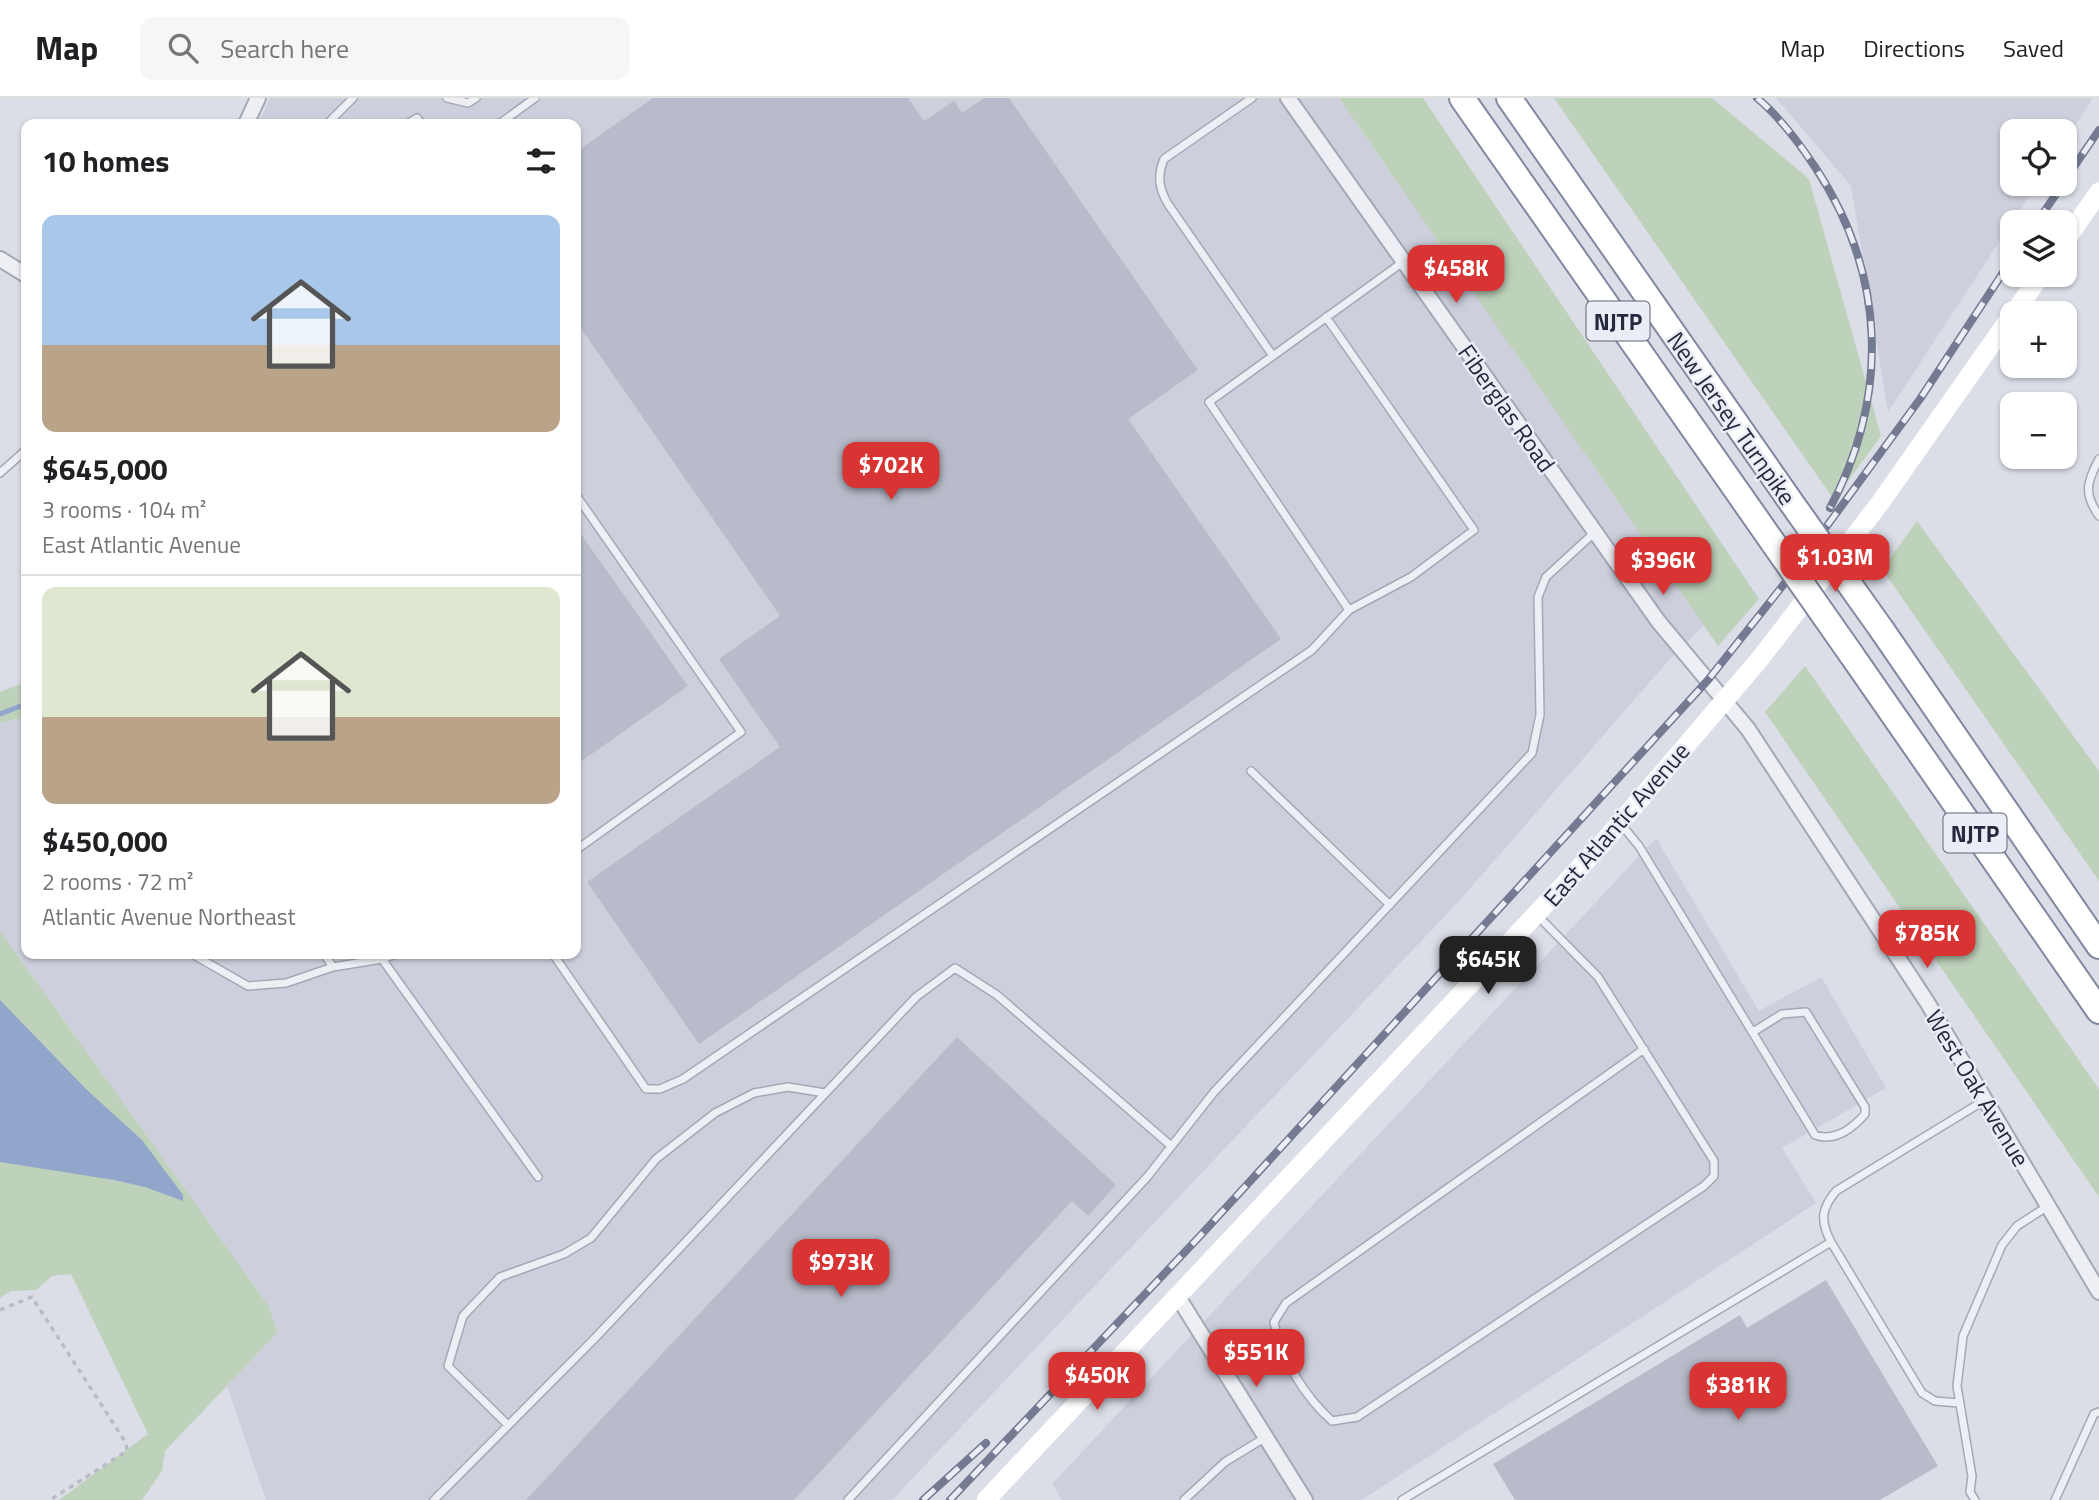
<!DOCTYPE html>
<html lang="en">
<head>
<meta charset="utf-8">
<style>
	:root { --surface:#fff; --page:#f6f6f6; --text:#202124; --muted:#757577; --line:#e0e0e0; --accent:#d83433 }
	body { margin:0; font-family:"Titillium Web",sans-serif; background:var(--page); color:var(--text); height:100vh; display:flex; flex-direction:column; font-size:26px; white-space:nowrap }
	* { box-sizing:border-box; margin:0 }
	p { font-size:23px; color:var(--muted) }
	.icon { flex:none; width:38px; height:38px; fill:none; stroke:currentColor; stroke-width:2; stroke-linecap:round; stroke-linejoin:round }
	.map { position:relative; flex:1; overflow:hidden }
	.details { position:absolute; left:21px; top:21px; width:560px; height:840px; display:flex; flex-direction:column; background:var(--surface); border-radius:14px; box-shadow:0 2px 5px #0004 }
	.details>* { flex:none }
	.tools { position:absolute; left:2000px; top:21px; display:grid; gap:14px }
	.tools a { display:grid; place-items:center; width:77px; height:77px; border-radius:14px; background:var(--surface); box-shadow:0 2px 5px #0004; font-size:35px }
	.price { position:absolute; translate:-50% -60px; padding:0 16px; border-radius:14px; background:var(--accent); color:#fff; font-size:23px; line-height:46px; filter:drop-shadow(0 2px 4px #0008) }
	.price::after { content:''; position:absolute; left:50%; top:42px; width:21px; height:16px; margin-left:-10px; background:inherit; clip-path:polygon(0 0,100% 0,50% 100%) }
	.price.active { background:#222; color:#fff }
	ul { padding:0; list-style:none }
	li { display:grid; align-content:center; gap:14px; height:371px; padding:0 21px }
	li+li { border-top:2px solid var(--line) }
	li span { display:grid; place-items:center; height:217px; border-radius:14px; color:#555 }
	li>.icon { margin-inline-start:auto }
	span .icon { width:126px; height:126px; fill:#fffc; stroke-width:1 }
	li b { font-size:30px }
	h2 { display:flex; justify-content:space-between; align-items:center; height:84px; padding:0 21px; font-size:30px }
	header { display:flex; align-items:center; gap:42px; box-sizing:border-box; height:98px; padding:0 35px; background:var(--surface); border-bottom:2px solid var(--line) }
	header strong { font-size:33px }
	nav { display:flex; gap:38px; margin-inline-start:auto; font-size:24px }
	.search { width:490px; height:63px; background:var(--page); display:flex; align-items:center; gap:18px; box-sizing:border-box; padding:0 24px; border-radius:14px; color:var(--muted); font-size:26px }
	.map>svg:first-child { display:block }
	.built { fill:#cdd0dc }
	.green { fill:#bed2bb }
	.water { fill:#92a5cb }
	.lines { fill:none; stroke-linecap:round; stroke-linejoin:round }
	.stream { stroke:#92a5cb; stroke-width:5 }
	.building { fill:#b8bcca }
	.lane-casing { stroke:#a4a8b4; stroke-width:10 }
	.street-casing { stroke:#a4a8b4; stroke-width:18 }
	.highway-casing { stroke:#81889f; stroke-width:28 }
	.path { stroke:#b9bcc5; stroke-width:3.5; stroke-dasharray:5 5; stroke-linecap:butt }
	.lane { stroke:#eeeff5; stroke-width:7 }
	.street { stroke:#eeeff5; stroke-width:14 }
	.secondary { stroke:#fff; stroke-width:19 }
	.highway { stroke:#fff; stroke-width:24 }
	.rail-casing { stroke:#737a92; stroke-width:8 }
	.rail { stroke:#eaedf5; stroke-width:5; stroke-dasharray:16; stroke-linecap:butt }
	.highway-bridge-casing { stroke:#81889f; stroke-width:28; stroke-linecap:butt }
	.highway-bridge { stroke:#fff; stroke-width:24 }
	.labels { text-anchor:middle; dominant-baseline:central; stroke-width:5; stroke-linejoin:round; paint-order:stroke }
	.shield { fill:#eaedf5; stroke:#5f6475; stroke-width:2 }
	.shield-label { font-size:23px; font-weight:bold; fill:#24293e }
	.street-label { font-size:24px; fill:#24293e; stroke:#eaedf5 }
</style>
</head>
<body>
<header>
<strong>Map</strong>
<div class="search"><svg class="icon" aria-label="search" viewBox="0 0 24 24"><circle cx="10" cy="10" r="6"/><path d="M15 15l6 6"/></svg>Search here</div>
<nav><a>Map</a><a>Directions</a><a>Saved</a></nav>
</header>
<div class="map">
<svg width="2099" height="1402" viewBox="0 0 2099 1402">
	<rect width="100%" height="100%" fill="#dbdee7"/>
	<!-- built -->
	<path class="built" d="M270 0H1339L1704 527 1669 562 1460 802 892 1402H266L227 1288 278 1234 268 1207 0 833V625L26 619V856H576V26H258Z
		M1776 0H2093L2065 43V33H2012V86H2037L1888 314 1851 88Z
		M1656 740 1759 913 1821 879 1886 990 1782 1050 1816 1105 1362 1402H1062L1052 1386Z"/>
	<!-- green -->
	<path class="green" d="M1339 0H1423L1759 501 1718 548Z
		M1554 0H1712L1809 81 1881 338 1834 402Z
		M1917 423 2099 673V783L1882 471Z
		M1805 568 2099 991V1099L1765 614Z
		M26 584V619L0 625V594Z
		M0 833 268 1207 278 1234 165 1353 162 1373 142 1402H59L148 1336 71 1176 52 1178 36 1192 11 1193 0 1200Z"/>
	<!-- water -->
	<path class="water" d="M0 902 87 992 142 1042 183 1097V1103L145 1089 114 1082 0 1064Z"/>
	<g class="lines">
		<!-- stream -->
		<path class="stream" d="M0 616 26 606"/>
	</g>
	<!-- building -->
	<path class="building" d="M653 0H908L924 23 954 3 962 15 984 0H1009L1198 272 1128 321 1281 541 699 946 587 784 780 649 719 561 780 518 576 223V54Z
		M576 429 688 588 576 667Z
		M957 939 1116 1087 1088 1118 1072 1103 794 1402H526Z
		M1826 1182 1938 1368 1880 1402H1515L1493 1366 1740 1217 1747 1230Z"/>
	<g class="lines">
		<defs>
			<path id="lane" d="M447 0 468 5 476 0
				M1252 0 1164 61C1157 78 1159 91 1168 106L1273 258
				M327 26 353 0
				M407 26 417 20 422 26
				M499 26 535 0
				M1326 219 1474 432 1411 479 1349 512
				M2099 361C2087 384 2083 395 2099 418
				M0 375 26 352
				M576 397 741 634 576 752
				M1251 673 1390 807
				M1620 725 1639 748 1815 1037C1835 1044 1852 1031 1865 1016V1009L1806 914 1782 916 1753 934
				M1537 817 1598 879 1714 1063V1078L1704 1088 1357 1319 1332 1323C1305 1299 1280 1259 1274 1224L1286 1205 1644 951
				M192 856 248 888 286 885 333 869
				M324 856 333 869 382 861 538 1079
				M553 856 646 991H660L683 981 1312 552 1349 512 1209 304 1403 164
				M382 861 396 856
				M1831 1144 1922 1295 1935 1303 1959 1305
				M508 1327 448 1268 463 1218 500 1179 564 1156 591 1140 656 1061 715 1015 754 995 788 989 825 995
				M434 1402 597 1238 916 899 955 870 997 897 1170 1047
				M848 1402 1148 1078 1214 994 1532 655 1540 617 1538 499 1546 479 1595 434
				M1184 1402 1225 1364 1266 1339
				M1402 1402 1831 1144C1820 1123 1821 1111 1836 1093L1985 1002
				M1975 1402 1970 1394 1972 1378 1957 1288 1963 1238 2002 1147 2017 1128 2048 1108
				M2055 1402 2094 1316 2099 1314"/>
			<path id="street" d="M1288 0 1658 523 1748 631 1927 904 2099 1194
				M246 26 258 0
				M0 161 26 177
				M1178 1199 1305 1402"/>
			<path id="highway" d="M1462 0 1774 446
				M1509 0 1798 414
				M1882 532 2099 848
				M1851 556 2099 913"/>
		</defs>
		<!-- lane casing -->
		<use href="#lane" class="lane-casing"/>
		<!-- street casing -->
		<use href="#street" class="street-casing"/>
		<!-- highway casing -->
		<use href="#highway" class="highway-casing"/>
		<!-- path -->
		<path class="path" d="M0 1212 32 1199 126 1345 127 1353 50 1402"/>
		<!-- lane -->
		<use href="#lane" class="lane"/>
		<!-- street -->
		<use href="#street" class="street"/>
		<!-- secondary -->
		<path class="secondary" d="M2065 143 2099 94
			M2014 215 2041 177
			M986 1402 1602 746 1759 562 1880 405 2012 217"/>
		<!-- highway -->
		<use href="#highway" class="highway"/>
		<defs>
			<path id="rail" d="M1757 0C1779 18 1799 45 1815 69 1886 176 1890 297 1830 410
				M2065 82 2099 32
				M2037 124 2063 86
				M923 1402 986 1345
				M950 1402 1200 1138 1708 582 1788 481 1920 301 2012 161"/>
		</defs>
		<!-- rail casing -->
		<use href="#rail" class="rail-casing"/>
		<!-- rail -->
		<use href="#rail" class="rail"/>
		<defs>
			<path id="highway-bridge" d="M1798 414 1882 532
				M1774 446 1851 556"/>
		</defs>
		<!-- highway-bridge casing -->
		<use href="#highway-bridge" class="highway-bridge-casing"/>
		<!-- highway-bridge -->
		<use href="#highway-bridge" class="highway-bridge"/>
	</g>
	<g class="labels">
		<!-- shield labels -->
		<g class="shield">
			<rect x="1586.5" y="203.5" width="63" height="39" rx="5"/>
			<rect x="1943.5" y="715.5" width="63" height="39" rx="5"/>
		</g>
		<g class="shield-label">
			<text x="1618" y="223">NJTP</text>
			<text x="1975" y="735">NJTP</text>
		</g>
		<!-- street labels -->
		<g class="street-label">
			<text transform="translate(1507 310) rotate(55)">Fiberglas Road</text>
			<text transform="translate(1732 320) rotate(55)">New Jersey Turnpike</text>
			<text transform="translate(1616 726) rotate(-49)">East Atlantic Avenue</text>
			<text transform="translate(1978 990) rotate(59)">West Oak Avenue</text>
		</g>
	</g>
</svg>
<div class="tools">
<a><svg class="icon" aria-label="locate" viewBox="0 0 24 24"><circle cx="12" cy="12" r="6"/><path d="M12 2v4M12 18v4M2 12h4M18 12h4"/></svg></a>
<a><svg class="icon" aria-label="layers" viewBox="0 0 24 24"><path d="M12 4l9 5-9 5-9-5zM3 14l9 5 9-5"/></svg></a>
<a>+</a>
<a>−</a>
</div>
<b class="price" style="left:1456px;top:207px">$458K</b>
<b class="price" style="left:891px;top:404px">$702K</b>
<b class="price" style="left:1835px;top:496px">$1.03M</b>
<b class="price" style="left:1663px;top:499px">$396K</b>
<b class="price" style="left:1927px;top:872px">$785K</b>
<b class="price active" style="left:1488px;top:898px">$645K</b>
<b class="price" style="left:841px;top:1201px">$973K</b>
<b class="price" style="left:1256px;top:1291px">$551K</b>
<b class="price" style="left:1097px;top:1314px">$450K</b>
<b class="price" style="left:1738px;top:1324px">$381K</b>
<section class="details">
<h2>10 homes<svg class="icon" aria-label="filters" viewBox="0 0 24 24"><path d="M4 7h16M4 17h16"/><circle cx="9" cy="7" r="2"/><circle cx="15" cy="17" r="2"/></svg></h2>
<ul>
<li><span style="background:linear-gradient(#a9c7e8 60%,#b9a48a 0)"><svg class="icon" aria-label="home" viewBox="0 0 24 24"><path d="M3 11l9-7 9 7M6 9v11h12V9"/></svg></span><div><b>$645,000</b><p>3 rooms · 104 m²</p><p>East Atlantic Avenue</p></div></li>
<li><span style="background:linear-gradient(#dfe7d0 60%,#b9a48a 0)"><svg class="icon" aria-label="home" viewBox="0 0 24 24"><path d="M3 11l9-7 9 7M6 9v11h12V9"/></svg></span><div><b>$450,000</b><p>2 rooms · 72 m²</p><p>Atlantic Avenue Northeast</p></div></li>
</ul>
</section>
</div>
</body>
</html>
